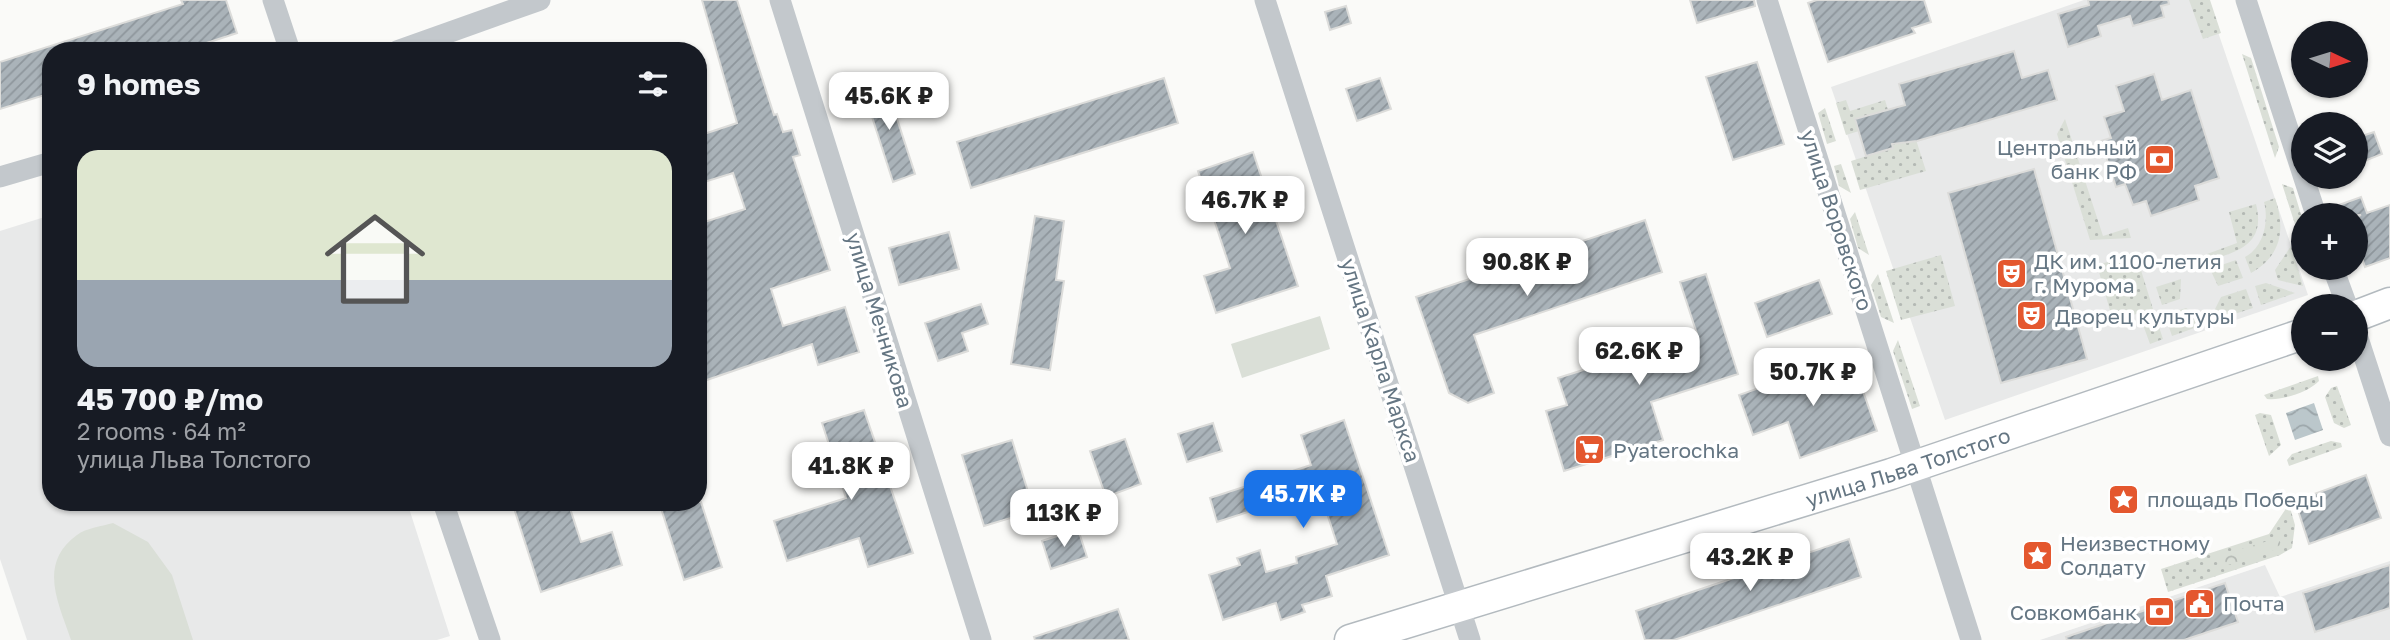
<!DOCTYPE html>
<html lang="en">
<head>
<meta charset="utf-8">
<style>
	:root { --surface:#171b24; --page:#242831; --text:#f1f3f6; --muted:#9ea1a6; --line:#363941; --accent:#1a73e8 }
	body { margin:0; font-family:"Golos Text",sans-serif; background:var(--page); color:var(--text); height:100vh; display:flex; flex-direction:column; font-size:26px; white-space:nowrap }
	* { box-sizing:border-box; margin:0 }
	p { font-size:23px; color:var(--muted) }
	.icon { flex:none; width:38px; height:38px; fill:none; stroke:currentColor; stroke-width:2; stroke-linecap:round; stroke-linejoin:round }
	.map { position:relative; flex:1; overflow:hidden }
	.side { position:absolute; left:42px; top:42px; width:665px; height:469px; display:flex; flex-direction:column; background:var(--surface); border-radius:28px; box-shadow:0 2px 5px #0004 }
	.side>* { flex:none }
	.needle { width:46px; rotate:94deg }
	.fabs { position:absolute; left:2291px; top:21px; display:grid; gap:14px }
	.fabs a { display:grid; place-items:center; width:77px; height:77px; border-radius:50%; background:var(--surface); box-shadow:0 2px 5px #0004; font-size:35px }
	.price { position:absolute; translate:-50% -60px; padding:0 16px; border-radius:14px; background:#fff; color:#222; font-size:23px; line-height:46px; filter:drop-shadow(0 2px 4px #0008) }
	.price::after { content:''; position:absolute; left:50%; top:42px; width:21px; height:16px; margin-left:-10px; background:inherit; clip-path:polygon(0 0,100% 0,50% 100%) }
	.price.on { background:var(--accent); color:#fff }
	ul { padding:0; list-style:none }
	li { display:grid; align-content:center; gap:14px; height:371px; padding:0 35px }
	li+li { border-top:2px solid var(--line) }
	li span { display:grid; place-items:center; height:217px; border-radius:21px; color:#555 }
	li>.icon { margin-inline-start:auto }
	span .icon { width:126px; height:126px; fill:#fffc; stroke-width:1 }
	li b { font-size:30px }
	h2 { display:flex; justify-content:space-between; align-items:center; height:84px; padding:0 35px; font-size:30px }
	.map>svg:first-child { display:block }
	.built { fill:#e8e9e9 }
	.grass { fill:url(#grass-dots) }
	.forest { fill:url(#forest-crowns) }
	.garden { fill:#dadfd7 }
	.water { fill:url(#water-waves) }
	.building { fill:url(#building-hatch); stroke:#dcdcda; stroke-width:2 }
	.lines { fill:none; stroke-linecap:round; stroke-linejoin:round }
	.secondary-casing { stroke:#b3babf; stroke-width:33 }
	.street { stroke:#c3c8cc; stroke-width:21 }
	.secondary { stroke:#fff; stroke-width:30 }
	.labels { text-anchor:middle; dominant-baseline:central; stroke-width:7; stroke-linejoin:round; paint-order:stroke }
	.poi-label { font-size:21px; fill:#657683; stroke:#fff; text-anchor:start }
	.street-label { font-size:21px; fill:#657683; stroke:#fff }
</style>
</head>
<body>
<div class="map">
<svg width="2390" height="640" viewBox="0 0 2390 640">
	<defs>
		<pattern id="grass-dots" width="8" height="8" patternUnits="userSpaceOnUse" patternTransform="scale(1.75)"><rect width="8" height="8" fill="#dadfd7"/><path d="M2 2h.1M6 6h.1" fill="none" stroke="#b4b9b4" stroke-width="1.8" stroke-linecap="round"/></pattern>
		<pattern id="forest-crowns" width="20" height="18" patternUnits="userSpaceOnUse" patternTransform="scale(1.75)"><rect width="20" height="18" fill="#dadfd7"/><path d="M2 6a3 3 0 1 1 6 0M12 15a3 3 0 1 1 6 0" fill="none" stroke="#b4b9b4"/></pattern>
		<pattern id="water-waves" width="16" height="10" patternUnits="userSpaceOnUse" patternTransform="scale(1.75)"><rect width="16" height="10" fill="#bbc7cb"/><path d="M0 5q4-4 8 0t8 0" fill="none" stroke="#9ca6aa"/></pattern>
		<pattern id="building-hatch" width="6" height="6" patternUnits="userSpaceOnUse" patternTransform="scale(1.75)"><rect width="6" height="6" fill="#aab3b9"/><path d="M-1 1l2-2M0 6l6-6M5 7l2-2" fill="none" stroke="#8e969c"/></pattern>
	</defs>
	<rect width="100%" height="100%" fill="#fafaf8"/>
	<!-- built -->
	<path class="built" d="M2084 0H2207L2308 295 1945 420 1831 87Z
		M51 215V502H407L450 636 437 640H27L0 559V231Z
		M2390 561V640H2040L2265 565 2280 597Z"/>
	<!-- grass -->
	<path class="grass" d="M2189 0H2210L2221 33 2203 39Z
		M2242 54 2251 58 2279 147 2275 158Z
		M1846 100 1850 111 1885 100 1888 110 1905 105 1926 171 1860 190 1851 161 1893 148 1882 112 1859 131 1846 135 1836 103Z
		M1825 108 1836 141 1827 144 1818 113Z
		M2065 119 2103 236 2128 228 2131 238 2090 240 2057 134Z
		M1841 164 1851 193 1839 186 1834 166Z
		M2282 184 2293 188 2303 221V249Z
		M2275 198C2286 230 2281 256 2251 273L2245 257C2264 247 2269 221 2264 202Z
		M2256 204C2266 244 2239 251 2208 261L2207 254 2237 243 2229 212Z
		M1855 212 1869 255 1858 248 1850 219Z
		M2291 246 2303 286 2278 280 2275 270Z
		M2136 254 2153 309 2113 321 2097 265Z
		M1941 255 1955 306 1901 320 1886 271Z
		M2236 260 2243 278 2218 286 2210 269Z
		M1878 274 1894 323 1881 317 1871 285Z
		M2181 279 2180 299 2162 305 2156 287Z
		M2266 283 2295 293 2261 305 2255 286Z
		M2246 289 2253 308 2219 319 2215 309 2221 297Z
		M2186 308 2196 314 2200 326 2172 336 2165 315Z
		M2156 318 2163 339 2150 344 2142 322Z
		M1898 340 1920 406 1912 409 1893 351Z
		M2318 376 2319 381C2309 392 2281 401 2267 399L2264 395Z
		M2337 386 2351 425 2344 428 2334 423 2325 397 2331 388Z
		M2260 413 2271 415 2281 445 2269 456 2255 415Z
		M2331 441 2341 443 2342 447 2289 466 2287 460 2292 454Z
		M2289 504 2295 525 2292 548 2280 555 2168 592 2161 569 2269 534Z"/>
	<!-- forest -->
	<path class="forest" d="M2278 538 2280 545 2270 553 2221 567 2218 560 2220 555Z"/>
	<!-- garden -->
	<path class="garden" d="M1320 316 1330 349 1242 378 1231 344Z
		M113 523 148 542 172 575 193 640H71C59 604 37 564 77 535 86 528 103 526 113 523Z"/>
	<!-- water -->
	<path class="water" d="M2314 403 2323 430 2295 440 2286 413Z"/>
	<!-- building -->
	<path class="building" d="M181 0H226L237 33 182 51H51V93L0 109V62L183 4Z
		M702 0H737L774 115 777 114 783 132 792 130 800 155 793 157 830 270 771 289 783 326 845 307 859 352 818 365 812 344 698 383V224L745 209 733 173 698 184V136L737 123Z
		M1690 0H1754L1755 6 1697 23Z
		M1817 0H1924L1931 22 1912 28 1915 33 1828 62 1808 3Z
		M2088 0H2168L2169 4 2161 6 2164 17 2133 26 2130 16 2098 26 2101 36 2068 47 2058 14 2089 5Z
		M1346 6 1351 23 1330 30 1325 12Z
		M2014 51 2022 78 2048 70 2057 100 1917 141 1892 144 1893 148 1866 156 1855 119 1905 105 1899 84Z
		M1757 62 1784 144 1733 160 1706 77Z
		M2154 74 2162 100 2191 90 2219 178 2195 186 2199 200 2151 216 2146 201 2133 205 2125 184 2116 187 2101 141 2111 138 2104 117 2124 111 2116 86Z
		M1164 78 1178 123 971 188 957 142Z
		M1380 78 1391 109 1357 121 1346 89Z
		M885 82 915 174 893 182 863 89Z
		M2374 132 2382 154 2362 162 2356 138Z
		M1253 152 1298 286 1216 313 1204 276 1230 268 1198 171Z
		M2034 169 2087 359 2001 383 1948 193Z
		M2361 197 2367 213 2390 205V258L2365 267 2356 240V217L2361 215H2329L2328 209Z
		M1035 216 1064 221 1056 280 1064 281 1050 370 1011 364Z
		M1645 220 1662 272 1474 335 1494 393 1468 403 1449 393 1416 297Z
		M949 232 959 269 899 285 889 248Z
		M1706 274 1738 374 1651 402 1663 440 1564 471 1546 411 1567 405 1558 378 1697 334 1680 282Z
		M1819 280 1832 314 1767 337 1755 303Z
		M981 304 988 324 962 333 968 351 938 361 925 323Z
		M1852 360 1877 431 1800 458 1788 422 1753 435 1739 395 1799 374 1800 378Z
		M864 410 913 553 868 567 859 538 787 561 774 521 846 498 822 423Z
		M1344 420 1389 555 1326 576 1332 596 1302 605 1305 612 1281 620 1276 603 1223 620 1209 575 1240 565 1237 558 1260 550 1266 572 1297 563 1296 557 1337 544 1319 489 1217 522 1210 498 1311 465 1301 435Z
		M1213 423 1222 451 1187 462 1178 434Z
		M1125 439 1141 484 1106 497 1090 451Z
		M1012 440 1034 511 984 526 962 455Z
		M2366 475 2381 518 2309 544 2295 501Z
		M512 502H568L581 542 612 532 622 565 541 592Z
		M659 502H701L722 567 684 580Z
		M1078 529 1087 557 1051 569 1042 541Z
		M1849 539 1861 577 1674 640H1645L1636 611Z
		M2390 565V608L2315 632 2303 593Z
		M2225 583 2238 622 2184 640H2067L2066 637Z
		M1118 609 1129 640H1035L1034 637Z"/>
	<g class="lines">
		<defs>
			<g id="secondary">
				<path d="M2356 316 2390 303"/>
				<path id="s1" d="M1350 640 1891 474 2303 334"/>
			</g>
		</defs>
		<!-- secondary casing -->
		<use href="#secondary" class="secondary-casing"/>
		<!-- street -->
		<path class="street" d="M273 0 290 51
			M780 0 981 640
			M1265 0 1470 640
			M1767 0 1971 640
			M2246 0 2316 215
			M397 51 540 0
			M0 177 51 162
			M2333 268 2347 306
			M2356 332 2390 436
			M443 502 490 640"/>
		<!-- secondary -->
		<use href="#secondary" class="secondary"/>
	</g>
	<!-- icons -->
	<defs>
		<symbol id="bank-square" viewBox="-11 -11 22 22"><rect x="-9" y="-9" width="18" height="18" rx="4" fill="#e4572e" stroke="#fff"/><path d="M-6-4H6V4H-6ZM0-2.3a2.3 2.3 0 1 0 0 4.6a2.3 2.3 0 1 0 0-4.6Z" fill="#fff"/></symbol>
		<symbol id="theatre-square" viewBox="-11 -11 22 22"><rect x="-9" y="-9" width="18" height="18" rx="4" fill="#e4572e" stroke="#fff"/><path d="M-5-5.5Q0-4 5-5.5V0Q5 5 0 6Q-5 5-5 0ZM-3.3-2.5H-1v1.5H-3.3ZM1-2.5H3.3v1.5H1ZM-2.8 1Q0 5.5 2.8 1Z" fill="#fff"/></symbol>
		<symbol id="supermarket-square" viewBox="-11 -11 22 22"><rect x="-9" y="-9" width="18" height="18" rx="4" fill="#e4572e" stroke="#fff"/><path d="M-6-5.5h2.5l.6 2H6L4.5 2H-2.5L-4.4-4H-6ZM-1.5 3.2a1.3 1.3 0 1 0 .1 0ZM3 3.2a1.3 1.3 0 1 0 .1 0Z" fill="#fff"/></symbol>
		<symbol id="sight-square" viewBox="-11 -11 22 22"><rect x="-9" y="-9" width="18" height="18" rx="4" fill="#e4572e" stroke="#fff"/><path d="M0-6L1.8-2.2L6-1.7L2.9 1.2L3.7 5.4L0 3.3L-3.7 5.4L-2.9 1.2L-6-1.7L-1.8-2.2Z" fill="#fff"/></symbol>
		<symbol id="civic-square" viewBox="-11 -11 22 22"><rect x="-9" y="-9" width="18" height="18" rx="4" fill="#e4572e" stroke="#fff"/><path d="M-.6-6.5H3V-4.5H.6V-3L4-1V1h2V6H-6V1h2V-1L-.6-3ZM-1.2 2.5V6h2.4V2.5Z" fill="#fff"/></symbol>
	</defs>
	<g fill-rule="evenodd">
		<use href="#bank-square" x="2142" y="142" width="35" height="35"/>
		<use href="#theatre-square" x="1994" y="256" width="35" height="35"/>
		<use href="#theatre-square" x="2014" y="298" width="35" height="35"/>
		<use href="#supermarket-square" x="1572" y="432" width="35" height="35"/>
		<use href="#sight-square" x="2106" y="482" width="35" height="35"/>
		<use href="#sight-square" x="2020" y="538" width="35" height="35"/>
		<use href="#civic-square" x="2182" y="586" width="35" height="35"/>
		<use href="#bank-square" x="2142" y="594" width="35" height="35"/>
	</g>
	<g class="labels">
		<!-- poi labels -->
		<g class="poi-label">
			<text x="2137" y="147" text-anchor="end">Центральный<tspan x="2137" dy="24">банк РФ</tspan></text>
			<text x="2034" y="261">ДК им. 1100-летия<tspan x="2034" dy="24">г. Мурома</tspan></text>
			<text x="2055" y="316">Дворец культуры</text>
			<text x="1613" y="450">Pyaterochka</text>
			<text x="2147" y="499">площадь Победы</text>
			<text x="2060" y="543">Неизвестному<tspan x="2060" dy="24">Солдату</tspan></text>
			<text x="2223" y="603">Почта</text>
			<text x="2137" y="612" text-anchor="end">Совкомбанк</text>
		</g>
		<!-- street labels -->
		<g class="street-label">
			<text transform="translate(1837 220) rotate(72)">улица Воровского</text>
			<text transform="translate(880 320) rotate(73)">улица Мечникова</text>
			<text transform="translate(1381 360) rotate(72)">улица Карла Маркса</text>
			<text stroke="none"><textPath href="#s1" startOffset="584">улица Льва Толстого</textPath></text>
		</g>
	</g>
</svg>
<div class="fabs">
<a><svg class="needle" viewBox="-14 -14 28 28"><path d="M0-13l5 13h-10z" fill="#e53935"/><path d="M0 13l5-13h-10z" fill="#9ea1a6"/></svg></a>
<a><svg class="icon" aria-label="layers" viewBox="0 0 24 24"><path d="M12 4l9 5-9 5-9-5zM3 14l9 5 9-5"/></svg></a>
<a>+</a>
<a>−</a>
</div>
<b class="price" style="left:889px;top:132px">45.6K ₽</b>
<b class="price" style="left:1245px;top:236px">46.7K ₽</b>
<b class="price" style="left:1527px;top:298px">90.8K ₽</b>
<b class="price" style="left:1639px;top:387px">62.6K ₽</b>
<b class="price" style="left:1813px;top:408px">50.7K ₽</b>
<b class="price" style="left:851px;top:502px">41.8K ₽</b>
<b class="price on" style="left:1303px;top:530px">45.7K ₽</b>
<b class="price" style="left:1064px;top:549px">113K ₽</b>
<b class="price" style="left:1750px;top:593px">43.2K ₽</b>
<section class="side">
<h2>9 homes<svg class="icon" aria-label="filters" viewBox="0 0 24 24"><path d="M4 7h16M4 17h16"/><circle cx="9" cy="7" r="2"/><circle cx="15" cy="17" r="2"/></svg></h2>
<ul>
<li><span style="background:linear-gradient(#dfe7d0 60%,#9aa5b1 0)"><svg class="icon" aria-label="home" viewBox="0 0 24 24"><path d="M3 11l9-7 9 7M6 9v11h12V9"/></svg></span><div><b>45 700 ₽/mo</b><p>2 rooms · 64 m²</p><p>улица Льва Толстого</p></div></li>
</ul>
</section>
</div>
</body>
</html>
